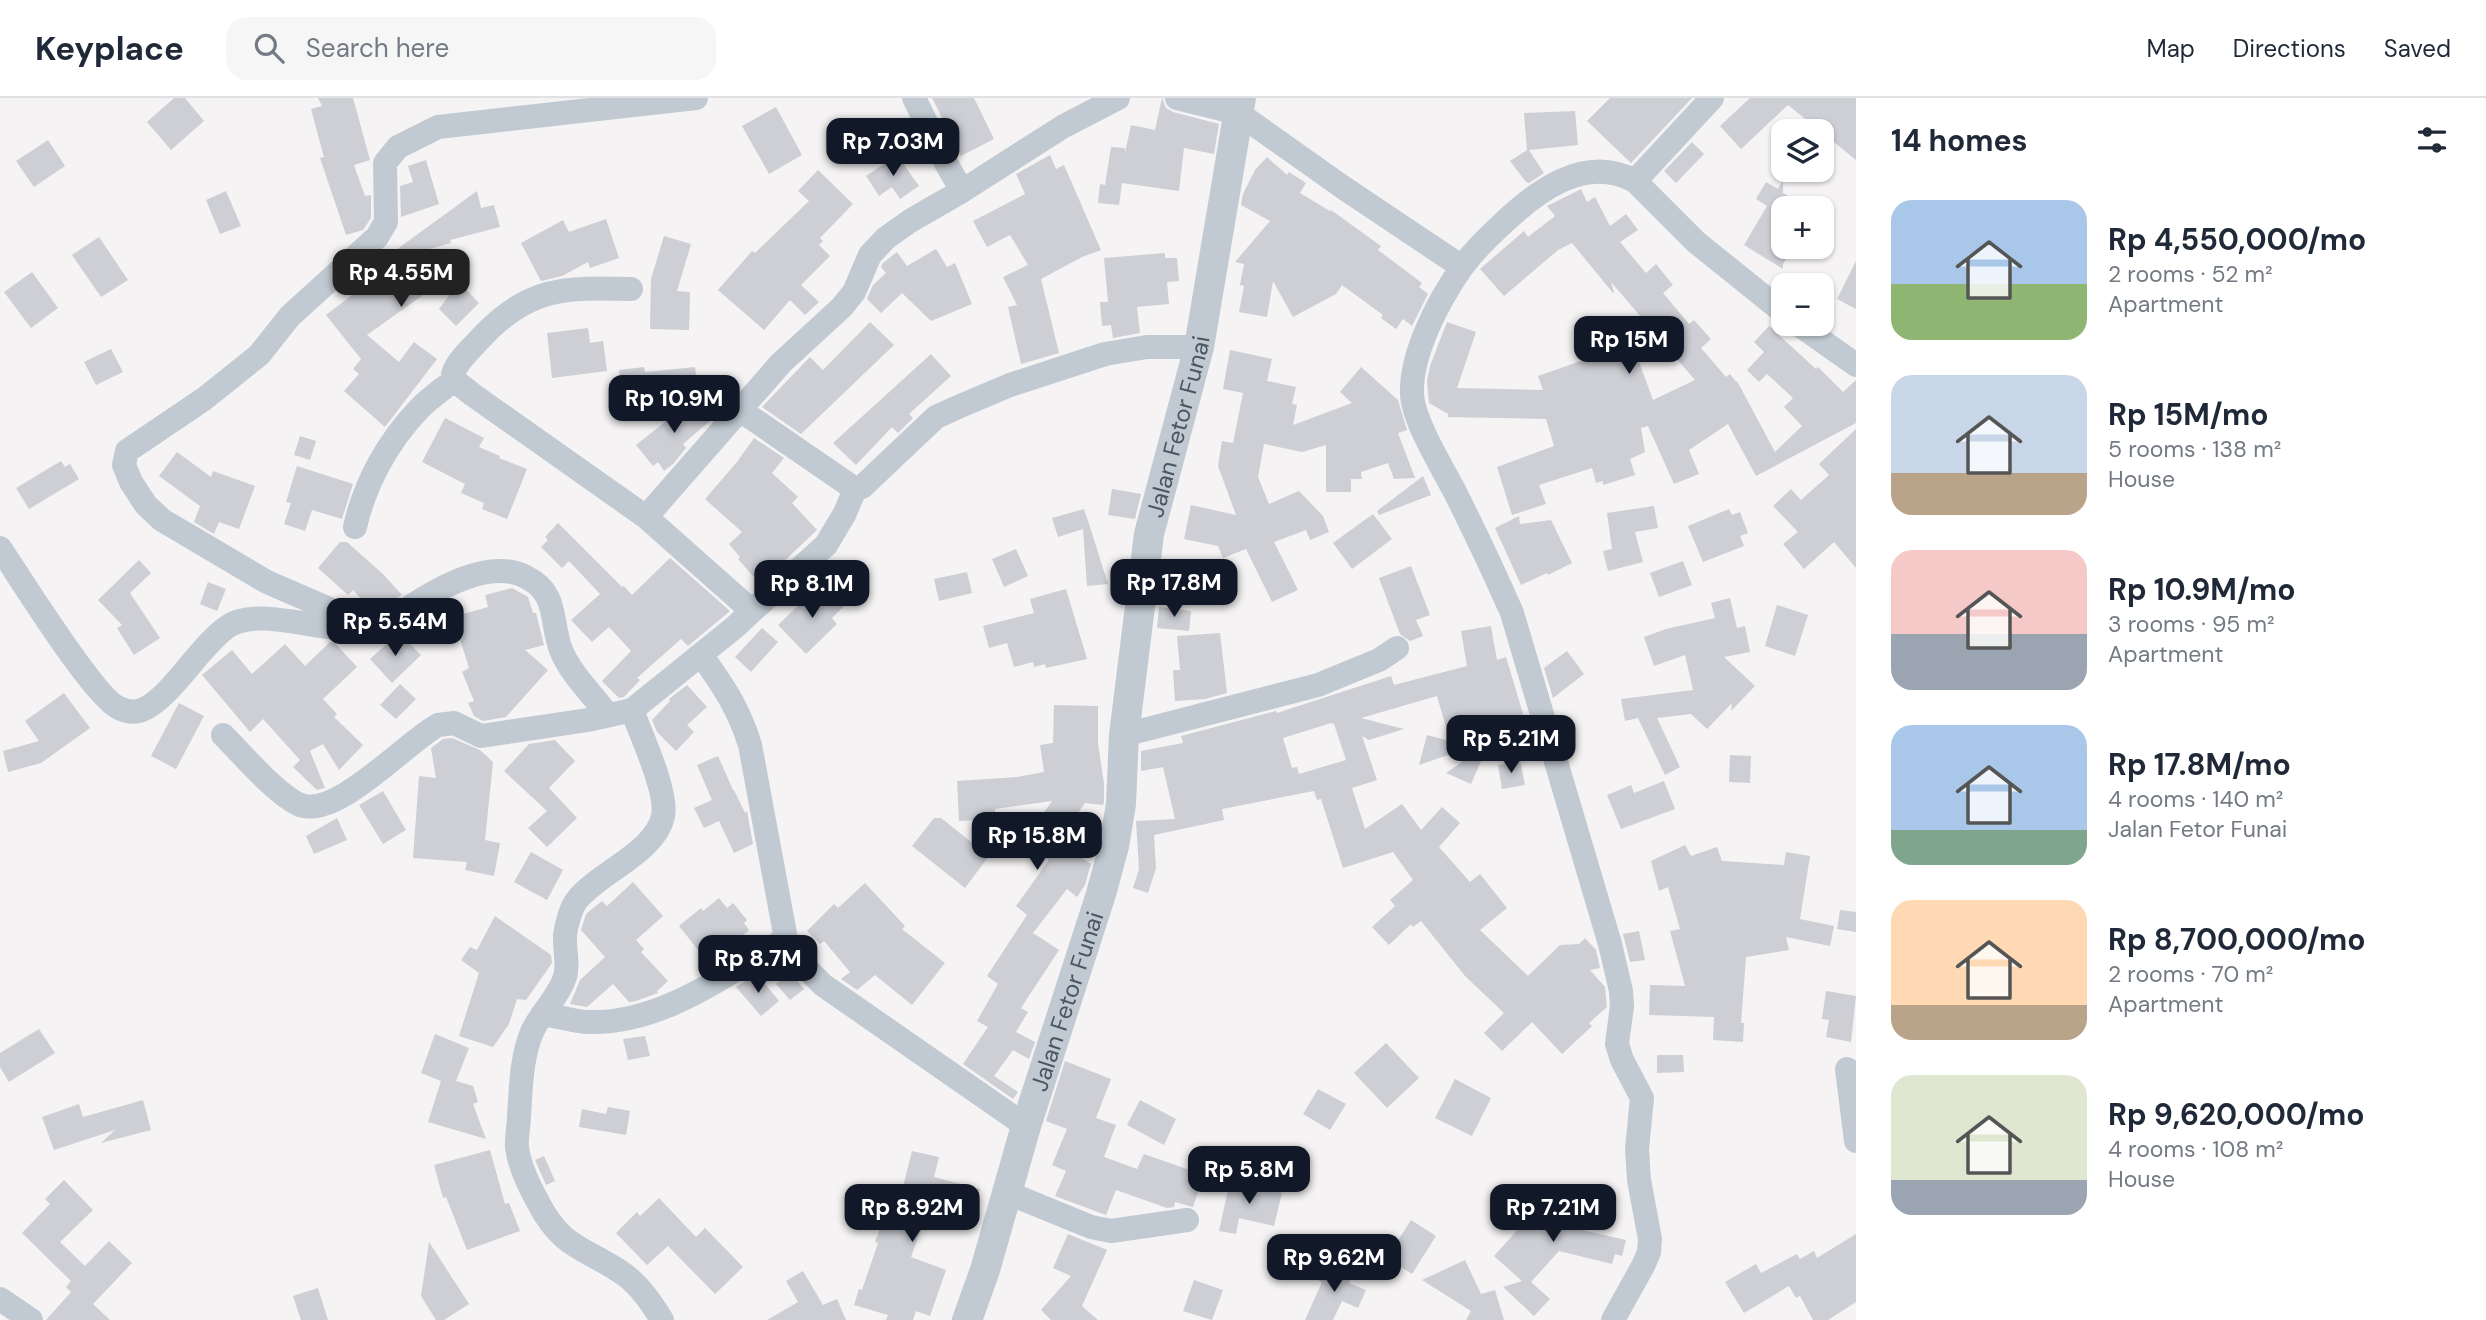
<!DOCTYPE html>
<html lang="en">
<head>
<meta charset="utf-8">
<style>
	:root { --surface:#fff; --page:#f6f6f7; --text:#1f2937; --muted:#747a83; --line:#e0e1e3; --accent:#111827 }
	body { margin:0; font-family:"DM Sans",sans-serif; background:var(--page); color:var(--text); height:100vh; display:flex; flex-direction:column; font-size:26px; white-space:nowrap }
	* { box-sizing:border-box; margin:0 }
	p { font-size:23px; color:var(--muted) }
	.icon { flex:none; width:38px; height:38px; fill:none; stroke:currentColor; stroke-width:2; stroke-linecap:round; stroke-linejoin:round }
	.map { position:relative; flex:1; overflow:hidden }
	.side { display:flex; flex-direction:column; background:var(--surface); width:630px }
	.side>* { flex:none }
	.controls { position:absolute; left:1771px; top:21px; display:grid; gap:14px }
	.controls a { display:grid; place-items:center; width:63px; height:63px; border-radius:14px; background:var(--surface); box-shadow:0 2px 5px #0004; font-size:35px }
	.price { position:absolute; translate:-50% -60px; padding:0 16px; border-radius:14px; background:var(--accent); color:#fff; font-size:23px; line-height:46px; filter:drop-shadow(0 2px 4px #0008) }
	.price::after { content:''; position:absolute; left:50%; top:42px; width:21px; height:16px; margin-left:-10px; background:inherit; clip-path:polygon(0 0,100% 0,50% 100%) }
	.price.on { background:#222; color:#fff }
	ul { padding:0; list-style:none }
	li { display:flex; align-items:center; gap:21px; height:175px; padding:0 35px }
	li span { display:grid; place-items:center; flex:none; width:196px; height:140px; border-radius:21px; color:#555 }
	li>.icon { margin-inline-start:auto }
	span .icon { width:84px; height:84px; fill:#fffc; stroke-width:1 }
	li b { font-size:30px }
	h2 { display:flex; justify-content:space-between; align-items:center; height:84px; padding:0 35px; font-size:30px }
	header { display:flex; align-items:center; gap:42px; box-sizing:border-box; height:98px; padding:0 35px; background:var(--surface); border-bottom:2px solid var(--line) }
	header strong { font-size:33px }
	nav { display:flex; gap:38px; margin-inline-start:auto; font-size:24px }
	.search { width:490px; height:63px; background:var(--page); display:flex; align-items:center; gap:18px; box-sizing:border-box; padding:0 24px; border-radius:21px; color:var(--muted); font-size:26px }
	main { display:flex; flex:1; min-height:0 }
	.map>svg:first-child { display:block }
	.building { fill:#cdcfd5; fill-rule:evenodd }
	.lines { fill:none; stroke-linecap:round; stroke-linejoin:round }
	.minor { stroke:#c1cad2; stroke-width:24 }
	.tertiary { stroke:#c1cad2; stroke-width:30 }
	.labels { text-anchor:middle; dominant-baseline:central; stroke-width:7; stroke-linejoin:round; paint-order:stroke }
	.street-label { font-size:24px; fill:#4a5661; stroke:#fff }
</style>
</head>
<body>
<header>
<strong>Keyplace</strong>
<div class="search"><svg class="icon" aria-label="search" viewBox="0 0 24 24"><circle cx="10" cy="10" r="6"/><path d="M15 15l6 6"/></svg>Search here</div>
<nav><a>Map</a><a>Directions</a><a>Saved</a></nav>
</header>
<main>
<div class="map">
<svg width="1856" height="1222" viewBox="0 0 1856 1222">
	<rect width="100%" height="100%" fill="#f5f3f3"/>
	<!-- building -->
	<path class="building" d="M174 0H185L204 23 171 52 147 24Z
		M318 0H353L370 62 354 67 365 98 371 97V120L363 132 346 137 320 60 324 59 311 11 322 8Z
		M932 0H974L994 41 961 58Z
		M1162 0 1166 10 1173 14 1219 26 1214 56 1184 50 1179 93 1122 85 1119 107 1098 105 1100 86 1105 87 1111 49 1125 50V55L1131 27 1155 32Z
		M1610 0H1692L1631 65 1587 23Z
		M1750 0H1856V62L1788 7 1741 51 1720 28Z
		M776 9 802 57 769 76 742 28Z
		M1575 13 1578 47 1529 52 1544 75 1529 85 1526 84 1510 63 1527 52 1524 15Z
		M48 42 65 68 34 89 16 63Z
		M1692 44 1704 56 1676 85 1664 73Z
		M897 57 919 88 900 101 892 89 879 98 866 78Z
		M1050 57 1056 71 1064 67 1101 152 1082 159 1041 181 1059 255 1021 266 1008 209 1017 207 1003 179 1028 167 1010 137 987 149 973 123 1025 96 1016 76Z
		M1267 59 1287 77 1289 74 1306 85 1300 95 1330 113 1331 112 1381 148 1378 152 1422 185 1419 189 1428 196 1412 228 1403 221 1396 231 1381 220 1383 217 1342 187 1336 196 1293 219 1273 183 1267 219 1239 214 1244 188 1240 187 1244 166 1235 164 1270 123 1241 107 1243 96 1255 72Z
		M426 62 439 106 401 119 400 88 413 84 408 68Z
		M818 72 853 106 820 140 823 143 819 147 830 158 801 187 819 204 805 217 790 202 764 232 718 192 752 153 755 155 809 103 798 93Z
		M1783 82V95L1808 110H1783V149H1794L1783 166V171L1744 147 1767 108 1756 101 1766 84 1778 91Z
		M1581 91 1587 104 1595 99 1610 128 1626 116 1638 132 1620 144 1646 175 1656 166 1673 187 1663 195 1689 226 1694 222 1711 241 1701 250 1726 279 1730 276 1736 284 1737 283 1775 354 1802 328 1784 309 1793 300 1767 276 1759 284 1747 272 1764 254 1754 244 1769 228 1816 271 1818 269 1843 294 1856 282V325L1756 378 1728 326 1689 352 1699 376 1674 386 1648 328 1641 330 1645 354 1630 361 1635 377 1603 387V383L1596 385 1592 370 1539 387 1546 406 1512 417 1497 369 1554 348 1546 321 1448 319V316L1429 305 1427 283 1430 268 1447 224 1476 234 1457 290 1543 292 1538 278 1632 245 1653 302 1695 282 1611 184 1614 194 1613 195 1572 145 1558 152 1504 198 1480 171 1524 133 1528 139 1555 118 1547 108Z
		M226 93 241 128 220 136 206 102Z
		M477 93 481 110 494 107 500 129 450 142 451 145 426 152 451 177 367 237 399 264 414 244 437 261 385 329 344 293 359 276 353 271 361 261 326 217 369 184 363 176Z
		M606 121 619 160 590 170 588 164 562 178 541 183 521 145 563 122 569 134Z
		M664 138 691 146 677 193 690 194 689 232 650 231 651 181Z
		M99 139 128 182 101 199 72 157Z
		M936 151 947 169 955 165 972 206 931 223 902 195 881 215 867 201 873 187 886 175 881 169 883 165 897 154 907 168Z
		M1165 155V160H1177L1179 183 1167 184 1169 206 1137 209 1140 235 1113 240 1111 227 1102 228 1100 204H1108L1104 160Z
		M1856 163V211L1837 201Z
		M32 174 58 210 31 230 4 194Z
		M459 184 479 205 456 228 439 211Z
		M870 224 894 247 801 336 762 309 810 259 823 272Z
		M588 230 590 245 603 243 607 273 552 280 547 235Z
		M111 251 123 274 96 287 84 264Z
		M1230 252 1272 261 1267 283 1296 289 1292 306 1297 307 1293 327 1352 305 1340 294 1361 269 1398 302 1407 332 1398 335 1415 380 1394 381 1388 365 1361 374 1362 381H1351V394H1326V347L1302 354 1264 346 1258 379 1269 406 1299 393 1323 418 1329 434 1310 442 1306 432 1274 444 1298 492 1272 504 1246 451 1223 460 1218 448 1184 441 1191 407 1236 417 1218 368 1222 343 1233 345 1243 295 1223 291Z
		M931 256 951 278 909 316 913 320 898 335 892 329 856 367 833 345Z
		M644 269 645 274 695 269 699 298 622 306 619 272Z
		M695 300 712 321 683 346 686 350 673 366 664 373 658 364 653 368 636 347Z
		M445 320 484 340 479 349 500 358 499 360 527 371 507 421 482 411 484 405 461 395 465 386 422 364Z
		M1856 331V470L1834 444 1804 471 1783 446 1798 434 1773 408 1791 391 1801 402 1829 377 1819 366Z
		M300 338 316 343 310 362 294 357Z
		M754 340 784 360 772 375 798 399 792 405 817 432 760 486 738 461 740 459 729 446 742 434 705 401 737 364Z
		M177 354 211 379 213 373 255 388 239 431 219 424 214 436 194 424 200 408 159 378Z
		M61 363 65 369 70 366 79 381 29 411 16 390Z
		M297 368 353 386 342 421 312 412 305 433 284 426 291 405 286 404Z
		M1423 378 1431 397 1379 417 1377 413Z
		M1112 391 1141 396 1135 421 1108 417Z
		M1654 408 1658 430 1635 434 1643 464 1608 473 1603 453 1612 451 1607 415Z
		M1084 411 1090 429 1108 486 1087 488 1083 431 1058 439 1052 420Z
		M1729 411 1732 417 1740 414 1748 435 1740 438 1744 448 1703 464 1688 428Z
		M1373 416 1392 441 1352 471 1333 445Z
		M1519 418 1520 426 1551 422 1572 465 1548 477 1547 475 1521 487 1495 430Z
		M558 425 622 489 624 488 632 497 670 460 730 513 688 548 681 541 637 580 640 582 624 599 619 600 602 583 631 553 609 529 592 544 571 522 600 496 569 463 562 470 541 449 548 442 545 439Z
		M340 444H347L384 477 402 497 373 514 353 492 348 497 318 470Z
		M1016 451 1028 478 1004 489 992 461Z
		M139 462 151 475 130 495 160 540 134 557 117 530 122 527 98 502Z
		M1683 463 1692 487 1659 499 1650 475Z
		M1411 468 1430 517 1416 522 1423 538 1410 543 1400 536 1379 480Z
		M967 474 972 495 939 503 934 481Z
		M208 484 226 491 217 513 200 506Z
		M512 490 528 499 533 515H536L544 547 525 552 548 572 506 619 483 623 474 618 468 605 474 603 462 574 469 570 453 519 488 509 485 497Z
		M830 490 846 506 832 520 837 526 806 556 778 527 809 497 816 504Z
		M1066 491 1087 561 1046 570 1045 566 1034 569 1033 564 1014 569 1007 545 989 550 983 528 1034 515 1030 501Z
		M1730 500 1737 530 1745 528 1750 554 1724 559 1755 588 1731 613 1732 605 1707 631 1691 616 1657 620 1680 669 1665 677 1638 620 1625 623 1621 601 1693 592 1685 557 1654 568 1644 539 1666 531 1715 520 1711 505Z
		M1777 507 1808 517 1795 558 1765 548Z
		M1159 509 1191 513 1189 533 1157 530Z
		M1491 528 1497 562 1506 559 1524 619 1497 626 1489 643 1419 667 1427 637 1450 643 1437 598 1361 620 1404 631 1369 642 1362 638 1377 682 1352 690 1365 731 1402 706 1421 732 1442 709 1460 725 1439 749 1470 784 1480 776 1507 810 1480 832 1528 878 1560 847 1579 846 1585 840 1596 852 1600 870 1590 872 1605 889 1607 909 1589 925 1592 928 1562 956 1532 924 1502 953 1484 935 1504 915 1465 878 1421 823 1413 829 1411 826 1389 847 1372 829 1395 808 1390 802 1413 782 1393 754 1343 770 1321 701 1317 702 1314 693 1222 711 1224 722 1154 737 1156 770 1148 795 1133 790 1139 771 1136 723 1175 721 1163 669 1141 673V653L1183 645 1181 638 1276 613 1277 615 1391 578 1394 587 1467 568 1461 533ZM1331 625 1334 626 1346 662 1299 676 1297 669 1292 670 1283 640Z
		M762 530 778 544 751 574 735 559Z
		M399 535 421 557 392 585 370 561Z
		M1220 535 1227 595 1205 601 1175 603 1173 572H1180L1177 538Z
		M330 544 335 545 357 569 323 601 337 616 334 619 363 647 339 672 323 646 310 653 325 690 317 692 293 669 300 662 263 621 250 634 202 577 232 552 252 576 285 546 305 568Z
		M1567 553 1584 576 1553 600 1544 570Z
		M400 586 416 601 396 621 380 607Z
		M687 587 707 609 687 627 694 634 676 653 657 634 652 622 670 603 669 601Z
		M64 595 90 630 41 665 8 674 3 653 39 643 25 623Z
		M179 605 204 618 176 671 151 658Z
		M1054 607 1098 608V645L1104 686V704L1103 707 1085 705 1070 726 1091 742 1079 758 1091 766 1085 787 1077 799 1067 791 1033 835 1059 852 1021 910 1028 914 1016 934 1035 944 1029 961 1013 952 994 978 1018 994 1013 1001 963 966 988 929 977 923 998 886 987 878 1027 817 1016 808 1049 762 1024 743 1052 703 995 711 996 721 959 723 957 683 1017 679 1044 674 1040 647 1053 645Z
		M452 640 480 652 493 664 485 742 500 745 494 778 465 772 467 764 413 760 419 678 436 680 431 650 443 641Z
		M555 642 575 663 549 690 577 720 547 749 528 730 547 713 504 673 529 646Z
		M1489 645 1471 686 1446 675Z
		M1730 657 1751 658 1750 685 1729 684Z
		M718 658 733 692H734L745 715 747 713 753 746 734 755 719 723 704 730 694 710 712 702 697 667Z
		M1520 663 1525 687 1502 691 1498 667Z
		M1664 683 1675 711 1621 731 1607 697 1631 687 1634 695Z
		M383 693 406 732 383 746 359 707Z
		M337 720 347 742 314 756 306 738Z
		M934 720H941L989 758 965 790 912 748Z
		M1685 747 1691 758 1717 749 1722 763 1784 767 1786 754 1810 758 1800 821 1834 828 1830 848 1786 839 1789 852 1746 859 1741 925H1744L1743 944 1713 942 1714 919 1649 917 1650 887 1685 888 1670 833 1680 831 1668 789 1659 793 1651 763Z
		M531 754 563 772 547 802 514 784Z
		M633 784 663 818 636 842 644 851 641 854 668 883 657 893 658 895 636 903 629 904 613 886 587 909 570 906 580 882 605 859 581 832 586 816 602 803 607 808Z
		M865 785 905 828 902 831 945 865 912 907 875 877 857 892 841 881 850 874 824 843 820 846 807 833 834 806 838 810Z
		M719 800 727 810 733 805 747 822 744 825 749 832 710 864 704 857 703 858 679 828 701 810 703 813Z
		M1840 812 1856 814V834L1837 831Z
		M495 818 551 857 552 865 526 902 517 901 509 926 493 949 459 938 479 875 461 862 470 849 477 852Z
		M1639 833 1645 862 1630 864 1623 836Z
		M790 875 804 891 790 902 776 886Z
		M757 876 779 903 761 918 736 889Z
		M1826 893 1856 898 1851 944 1826 939 1829 922 1822 921Z
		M39 931 55 955 9 984 0 969V955Z
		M435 936 469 950 456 983 473 988 478 1004 473 1006 486 1041 428 1024 441 983 421 975Z
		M645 938 650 958 628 962 623 941Z
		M1386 945 1419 980 1387 1010 1354 975Z
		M1657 957H1683L1684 974 1657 975Z
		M1065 963 1111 981 1096 1020 1116 1027 1104 1059 1137 1071 1144 1056 1204 1077 1193 1109 1175 1104 1174 1109 1167 1110 1116 1092 1106 1117 1055 1098 1066 1073 1052 1067 1067 1031 1046 1023Z
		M1455 981 1491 1000 1472 1038 1435 1020Z
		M1318 991 1346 1006 1330 1032 1303 1016Z
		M143 1002 151 1032 101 1045 115 1032 54 1052 42 1019 79 1006 83 1019Z
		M1140 1002 1176 1021 1164 1047 1127 1027Z
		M608 1009 630 1013 626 1037 579 1029 582 1011 606 1016Z
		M490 1052 505 1106 509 1105 520 1133 467 1152 446 1099 443 1100 434 1067Z
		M912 1053 939 1059 934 1079 980 1091 973 1120 931 1110 918 1139 911 1159 946 1172 930 1218 916 1213 913 1222H886L888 1217 854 1207 859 1191 862 1192 878 1145 875 1144 882 1125 887 1127 891 1119 895 1120Z
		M544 1058 555 1083 546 1087 535 1062Z
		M64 1082 93 1112 60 1144 85 1168 109 1143 132 1165 93 1206 110 1222H46L71 1194 66 1189 71 1183 22 1135 50 1106 45 1101Z
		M1230 1083 1282 1095 1274 1128 1239 1120 1236 1136 1219 1133Z
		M1557 1087 1590 1095 1582 1132 1626 1142 1622 1158 1615 1156 1612 1166 1559 1153 1531 1184 1550 1201 1534 1218 1503 1189 1522 1183 1494 1158 1540 1107 1550 1116Z
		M659 1100 696 1139 705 1130 743 1169 715 1196 668 1148 647 1167 616 1135 637 1114 640 1118Z
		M1411 1122 1436 1138 1412 1176 1390 1162V1155Z
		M1068 1136 1107 1152 1082 1208 1098 1222H1051L1041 1212 1071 1178 1053 1170Z
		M1856 1136V1204L1828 1222H1813L1800 1198 1796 1200 1789 1188 1744 1215 1725 1184 1756 1166 1761 1175 1797 1156 1800 1161 1814 1153 1817 1160Z
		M429 1144 469 1206 444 1222H436L421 1198Z
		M1303 1145 1322 1150 1316 1168 1298 1163Z
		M1465 1162 1481 1196 1495 1192 1504 1222H1466L1471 1213 1422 1182Z
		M1322 1164 1353 1178 1349 1185 1366 1192 1358 1210 1342 1203 1333 1222H1305L1322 1184 1315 1181Z
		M803 1173 823 1207 837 1201 846 1222H767L798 1204 786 1183Z
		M1194 1182 1223 1192 1212 1222 1183 1213Z
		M318 1190 328 1222H301L293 1198Z"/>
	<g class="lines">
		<!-- minor -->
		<path class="minor" d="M914 0 946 65 962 93
			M1177 0 1238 15 1344 90 1462 169C1473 154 1485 142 1498 130 1534 95 1584 55 1635 83L1696 144 1783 214
			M1635 83 1712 0
			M1462 169C1439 202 1410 256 1412 297 1414 324 1442 369 1455 394 1475 434 1494 474 1512 515L1610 846 1621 893 1622 908 1617 946 1622 962 1642 1000 1637 1051 1639 1082 1650 1141 1649 1154 1643 1168 1613 1222
			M631 191C564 189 527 189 479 242 470 252 457 263 453 276L454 282 473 297 646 419 781 265 842 209 854 194 870 157 886 140 910 123 962 93 1064 28 1118 0
			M1798 226 1856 267
			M740 312 855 391 862 389 936 319 958 309 1010 287 1105 256 1147 249H1199
			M355 429C365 385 388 343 420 310 430 300 443 291 454 282
			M0 450C19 478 95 601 119 610 127 614 136 615 144 611 171 599 199 549 227 529 261 505 332 541 377 528 391 524 401 515 413 507 442 488 492 461 526 479 559 495 550 524 561 552 570 575 592 596 607 616
			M752 513 826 447 845 415 855 391
			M349 531 334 513 267 484 162 422 146 407 131 384 124 367 127 353 204 301 259 257 290 218 377 139 386 124 385 65 398 49 438 29 696 0
			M701 557C723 587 739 611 750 647L786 841 794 858 823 887 1026 1028
			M632 612C641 637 668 694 663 718 656 754 598 775 577 802 571 809 566 828 565 837 564 851 569 865 565 879 558 900 541 914 532 934 521 960 521 990 519 1018 519 1028 516 1039 517 1049 519 1067 529 1088 538 1104 562 1152 587 1150 625 1177 641 1189 652 1206 662 1222
			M223 637C243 657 274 694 298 706 334 724 406 644 438 627L454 625 481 638 588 622 632 612 735 529 752 513 646 419
			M1124 637 1318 587 1379 562 1397 550
			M543 916C557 918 572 923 586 924 661 927 724 877 786 841
			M1847 971 1856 1043
			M1008 1095 1091 1129 1111 1133 1187 1122
			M0 1201 31 1222"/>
		<!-- tertiary -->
		<path class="tertiary" id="s1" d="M967 1222 985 1172 1026 1028 1101 796 1114 748 1121 706 1124 637 1149 436 1199 249 1241 0"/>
	</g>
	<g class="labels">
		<!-- street labels -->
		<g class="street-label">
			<text stroke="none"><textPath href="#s1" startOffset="922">Jalan Fetor Funai</textPath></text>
			<text stroke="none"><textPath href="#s1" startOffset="334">Jalan Fetor Funai</textPath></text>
		</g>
	</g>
</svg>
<div class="controls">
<a><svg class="icon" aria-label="layers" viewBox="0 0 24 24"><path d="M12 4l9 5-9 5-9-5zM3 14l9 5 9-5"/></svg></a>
<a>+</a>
<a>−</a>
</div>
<b class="price" style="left:893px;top:80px">Rp 7.03M</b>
<b class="price on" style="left:401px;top:211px">Rp 4.55M</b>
<b class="price" style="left:1629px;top:278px">Rp 15M</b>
<b class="price" style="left:674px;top:337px">Rp 10.9M</b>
<b class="price" style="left:1174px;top:521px">Rp 17.8M</b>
<b class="price" style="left:812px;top:522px">Rp 8.1M</b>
<b class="price" style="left:395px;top:560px">Rp 5.54M</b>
<b class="price" style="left:1511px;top:677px">Rp 5.21M</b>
<b class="price" style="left:1037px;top:774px">Rp 15.8M</b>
<b class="price" style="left:758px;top:897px">Rp 8.7M</b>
<b class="price" style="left:1249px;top:1108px">Rp 5.8M</b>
<b class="price" style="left:912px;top:1146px">Rp 8.92M</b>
<b class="price" style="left:1553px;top:1146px">Rp 7.21M</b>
<b class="price" style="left:1334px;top:1196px">Rp 9.62M</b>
</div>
<section class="side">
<h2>14 homes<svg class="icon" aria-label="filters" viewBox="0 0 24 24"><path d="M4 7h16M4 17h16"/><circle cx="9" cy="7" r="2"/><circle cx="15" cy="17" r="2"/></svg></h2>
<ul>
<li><span style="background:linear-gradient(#a9c7e8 60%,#8fb573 0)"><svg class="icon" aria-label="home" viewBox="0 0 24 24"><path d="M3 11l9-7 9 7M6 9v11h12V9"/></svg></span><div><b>Rp 4,550,000/mo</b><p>2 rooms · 52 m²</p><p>Apartment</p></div></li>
<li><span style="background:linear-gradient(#c9d6e8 70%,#b9a48a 0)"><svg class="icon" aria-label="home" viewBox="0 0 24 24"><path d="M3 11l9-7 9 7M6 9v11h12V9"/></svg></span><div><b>Rp 15M/mo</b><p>5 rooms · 138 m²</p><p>House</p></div></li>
<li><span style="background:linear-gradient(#f6c9c9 60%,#9aa5b1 0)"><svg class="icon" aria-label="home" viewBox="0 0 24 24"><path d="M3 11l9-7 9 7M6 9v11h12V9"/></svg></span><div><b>Rp 10.9M/mo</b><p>3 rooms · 95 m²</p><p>Apartment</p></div></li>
<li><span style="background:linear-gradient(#a9c7e8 75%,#7fa58c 0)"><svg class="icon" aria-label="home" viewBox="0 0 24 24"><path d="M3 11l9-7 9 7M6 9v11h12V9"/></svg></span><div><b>Rp 17.8M/mo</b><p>4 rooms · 140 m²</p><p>Jalan Fetor Funai</p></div></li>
<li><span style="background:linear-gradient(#ffd9b3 75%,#b9a48a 0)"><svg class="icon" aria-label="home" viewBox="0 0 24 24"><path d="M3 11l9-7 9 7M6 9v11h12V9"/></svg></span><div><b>Rp 8,700,000/mo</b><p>2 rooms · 70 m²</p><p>Apartment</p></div></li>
<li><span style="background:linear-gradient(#dfe7d0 75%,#9aa5b1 0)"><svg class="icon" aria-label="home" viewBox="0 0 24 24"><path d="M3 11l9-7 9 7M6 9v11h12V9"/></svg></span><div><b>Rp 9,620,000/mo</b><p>4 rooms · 108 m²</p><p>House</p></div></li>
</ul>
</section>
</main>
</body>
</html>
